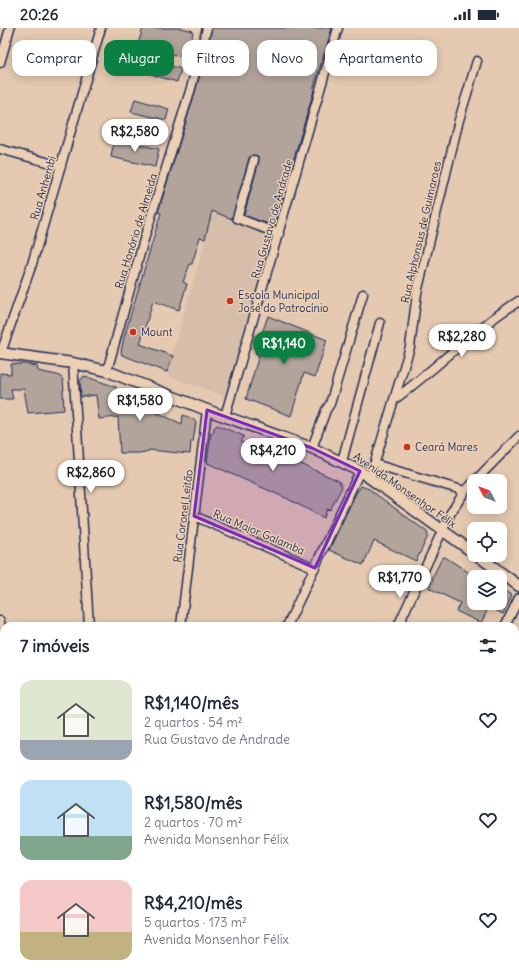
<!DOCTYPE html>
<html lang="pt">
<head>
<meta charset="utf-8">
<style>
	:root { --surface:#fff; --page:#f6f6f7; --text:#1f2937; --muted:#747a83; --accent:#0b8043 }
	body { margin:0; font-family:Delius,sans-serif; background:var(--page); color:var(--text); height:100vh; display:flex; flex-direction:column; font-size:15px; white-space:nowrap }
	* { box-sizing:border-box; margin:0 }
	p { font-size:13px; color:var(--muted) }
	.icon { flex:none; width:22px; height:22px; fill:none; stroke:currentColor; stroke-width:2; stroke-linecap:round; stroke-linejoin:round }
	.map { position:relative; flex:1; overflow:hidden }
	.side { position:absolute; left:0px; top:594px; width:519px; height:356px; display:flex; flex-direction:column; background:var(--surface); border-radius:12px 12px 0 0; box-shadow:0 2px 10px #0003 }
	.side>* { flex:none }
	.guide { position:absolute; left:12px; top:12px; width:495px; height:36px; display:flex; gap:8px }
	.needle { width:26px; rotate:311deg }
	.controls { position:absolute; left:467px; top:446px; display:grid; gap:8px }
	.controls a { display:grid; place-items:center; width:40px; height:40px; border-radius:8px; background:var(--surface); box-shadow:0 2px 10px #0003; font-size:20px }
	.price { position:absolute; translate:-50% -34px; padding:0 9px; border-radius:14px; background:#fff; color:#222; font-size:13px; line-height:26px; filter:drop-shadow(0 1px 2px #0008) }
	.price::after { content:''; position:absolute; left:50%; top:24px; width:12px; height:9px; margin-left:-6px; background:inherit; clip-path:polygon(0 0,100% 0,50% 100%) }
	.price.selected { background:var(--accent); color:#fff }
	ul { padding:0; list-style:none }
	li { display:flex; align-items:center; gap:12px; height:100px; padding:0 20px }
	li span { display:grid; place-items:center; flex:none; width:112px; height:80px; border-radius:12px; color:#555 }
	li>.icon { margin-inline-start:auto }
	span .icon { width:48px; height:48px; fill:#fffc; stroke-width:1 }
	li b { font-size:17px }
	h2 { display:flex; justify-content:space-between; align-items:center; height:48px; padding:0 20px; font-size:17px }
	.tag { padding:0 14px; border-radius:12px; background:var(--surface); box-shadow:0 2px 10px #0003; font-size:14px; line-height:36px }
	.tag.selected { background:var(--accent); color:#fff }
	.status { display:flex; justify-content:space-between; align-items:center; height:28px; padding:0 20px; background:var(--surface); direction:ltr }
	.status svg { height:11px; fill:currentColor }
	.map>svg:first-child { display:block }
	.built { fill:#d6beaa }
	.green { fill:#c7b2a4; stroke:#717081 }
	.building { fill:#b2a39b; stroke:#1b2f5e }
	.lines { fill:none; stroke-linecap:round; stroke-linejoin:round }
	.minor-casing { stroke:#1b2f5e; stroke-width:11 }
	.major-casing { stroke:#1b2f5e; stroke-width:13 }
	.minor { stroke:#edcfb3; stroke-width:8 }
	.major { stroke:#edcfb3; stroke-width:10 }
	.marked { fill:#7b2cbf; fill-opacity:0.2; stroke:#7b2cbf; stroke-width:3; stroke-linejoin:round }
	.poi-dot { fill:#c8321e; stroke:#edcfb3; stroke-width:1.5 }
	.labels { text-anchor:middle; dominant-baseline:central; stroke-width:3; stroke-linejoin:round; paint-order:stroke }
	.street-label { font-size:11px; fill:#1b2f5e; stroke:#edcfb3 }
	.poi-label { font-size:11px; fill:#1b2f5e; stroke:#edcfb3; text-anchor:start }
</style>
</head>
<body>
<div class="status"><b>20:26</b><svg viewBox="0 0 49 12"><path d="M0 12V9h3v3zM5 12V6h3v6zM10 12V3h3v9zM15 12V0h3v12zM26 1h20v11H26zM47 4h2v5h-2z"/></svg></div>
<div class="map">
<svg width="519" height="950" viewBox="0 0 519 950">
	<rect width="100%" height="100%" fill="#e5c9b0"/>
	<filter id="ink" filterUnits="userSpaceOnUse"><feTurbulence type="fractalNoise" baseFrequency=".025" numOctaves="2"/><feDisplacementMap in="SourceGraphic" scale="8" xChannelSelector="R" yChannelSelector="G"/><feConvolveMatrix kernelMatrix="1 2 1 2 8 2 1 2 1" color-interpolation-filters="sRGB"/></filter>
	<g filter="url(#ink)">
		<!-- built -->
		<path class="built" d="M212 183 273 207 227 369 168 348 167 344 200 232Z"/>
		<!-- green -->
		<path class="green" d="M515 836 519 846V890L515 892Z"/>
		<!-- building -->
		<path class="building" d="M143 0H182L193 3 191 17 185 30 138 16Z
			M212 0H332L313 62H314L274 198 244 187 259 133 258 128 252 127 249 130 232 191 212 183 205 211 200 209 192 236H190L183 254 187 256 179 282 153 273 140 316 173 328 167 344 122 327 121 324 124 309 161 185 158 184 196 61Z
			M143 30 181 41 177 54 140 43Z
			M135 71 169 81 166 92 131 84Z
			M114 111 159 121 155 139 111 129Z
			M268 288 327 312 315 349 304 345 291 388 246 371 259 327 255 325Z
			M11 336H24L37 338 38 343 57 347 61 349 63 352 64 362H63L64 382 28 385 24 361H11L13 371H0V345L11 346Z
			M84 348 116 359 118 367 182 396 183 387 193 391 196 394 193 414 191 413 190 426 149 422V423L140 425H120L118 389 99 391 96 367 81 369 80 353Z
			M217 397 244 408 241 414 292 432 339 453 342 459 330 482 327 481 324 490 288 471 207 435 211 405H213L214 400Z
			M361 458 369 461 427 504 428 508 416 533 374 513 363 537 329 522 357 463H358Z
			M445 529 474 548V575H500V559L512 568 503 586 489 579 481 595 456 583 460 575 429 560 433 551 432 550 442 530Z"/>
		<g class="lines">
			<defs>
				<path id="minor" d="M0 35 10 0
					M0 121 61 138
					M254 132 237 190 279 206
					M2 325 3 319 32 236 101 0
					M73 335 89 598
					M107 343 145 208 191 60 207 0
					M395 371C437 340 474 301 519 273
					M225 388 338 0
					M312 420 326 382 330 376 363 266
					M342 433 380 295
					M374 436 465 463
					M370 450 410 319 417 265 459 92 477 33
					M194 488 315 540
					M0 593 4 652
					M181 598 207 382
					M287 598 360 443
					M398 598 450 486 465 463 519 408
					M505 598 519 570
					M4 866V875
					M23 946V950
					M111 946V950
					M233 950V946
					M298 950V946
					M345 950 347 946
					M457 950 459 946"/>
				<path id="major" d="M0 325 73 335 107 343 207 382 312 420 360 443 474 525
					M477 527 519 558
					M515 813 519 803
					M515 818 519 831"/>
			</defs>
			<!-- minor casing -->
			<use href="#minor" class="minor-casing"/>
			<!-- major casing -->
			<use href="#major" class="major-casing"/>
			<!-- minor -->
			<use href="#minor" class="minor"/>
			<!-- major -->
			<use href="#major" class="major"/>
		</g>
	</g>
	<!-- marked area -->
	<path class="marked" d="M207 382 312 420 360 443 315 540 194 488Z"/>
	<!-- markers -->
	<g class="poi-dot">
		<circle cx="230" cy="273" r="4"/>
		<circle cx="133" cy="304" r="4"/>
		<circle cx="407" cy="419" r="4"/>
	</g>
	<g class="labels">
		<!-- street labels -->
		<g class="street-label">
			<text transform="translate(43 160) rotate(-74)">Rua Anhembi</text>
			<text transform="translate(272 191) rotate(-74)">Rua Gustavo de Andrade</text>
			<text transform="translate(136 203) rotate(-73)">Rua Honório de Almeida</text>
			<text transform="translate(421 204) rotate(-77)">Rua Alphonsus de Guimaraes</text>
			<text transform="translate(405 462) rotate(35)">Avenida Monsenhor Félix</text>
			<text transform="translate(183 488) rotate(-83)">Rua Coronel Leitão</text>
			<text transform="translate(259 504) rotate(23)">Rua Major Galamba</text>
		</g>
		<!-- poi labels -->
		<g class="poi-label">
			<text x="238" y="267">Escola Municipal<tspan x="238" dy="13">José do Patrocínio</tspan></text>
			<text x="141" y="304">Mount</text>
			<text x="415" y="419">Ceará Mares</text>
		</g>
	</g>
</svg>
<div class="controls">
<a><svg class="needle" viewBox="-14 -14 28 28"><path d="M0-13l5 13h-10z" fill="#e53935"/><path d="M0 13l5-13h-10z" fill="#747a83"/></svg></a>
<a><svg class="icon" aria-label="locate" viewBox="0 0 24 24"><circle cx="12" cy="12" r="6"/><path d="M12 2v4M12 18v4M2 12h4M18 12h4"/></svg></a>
<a><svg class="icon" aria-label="layers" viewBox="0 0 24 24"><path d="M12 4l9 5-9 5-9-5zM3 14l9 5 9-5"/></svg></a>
</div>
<b class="price" style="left:135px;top:125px">R$2,580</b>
<b class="price" style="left:462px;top:330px">R$2,280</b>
<b class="price selected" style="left:284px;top:337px">R$1,140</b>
<b class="price" style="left:140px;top:394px">R$1,580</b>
<b class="price" style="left:273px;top:444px">R$4,210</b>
<b class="price" style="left:91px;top:466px">R$2,860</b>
<b class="price" style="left:400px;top:571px">R$1,770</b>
<div class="guide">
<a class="tag">Comprar</a>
<a class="tag selected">Alugar</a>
<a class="tag">Filtros</a>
<a class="tag">Novo</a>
<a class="tag">Apartamento</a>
</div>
<section class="side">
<h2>7 imóveis<svg class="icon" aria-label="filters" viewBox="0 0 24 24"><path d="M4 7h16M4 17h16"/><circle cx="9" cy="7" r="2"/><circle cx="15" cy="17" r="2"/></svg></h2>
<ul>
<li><span style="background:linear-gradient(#dfe7d0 75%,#9aa5b1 0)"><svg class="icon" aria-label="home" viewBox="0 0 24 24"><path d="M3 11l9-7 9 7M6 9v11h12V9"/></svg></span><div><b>R$1,140/mês</b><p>2 quartos · 54 m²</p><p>Rua Gustavo de Andrade</p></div><svg class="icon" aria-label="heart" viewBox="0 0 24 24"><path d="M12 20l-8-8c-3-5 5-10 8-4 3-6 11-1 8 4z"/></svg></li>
<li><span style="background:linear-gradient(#bfe0f5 70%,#7fa58c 0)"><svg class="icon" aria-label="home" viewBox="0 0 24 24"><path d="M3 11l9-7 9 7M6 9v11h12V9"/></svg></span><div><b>R$1,580/mês</b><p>2 quartos · 70 m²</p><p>Avenida Monsenhor Félix</p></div><svg class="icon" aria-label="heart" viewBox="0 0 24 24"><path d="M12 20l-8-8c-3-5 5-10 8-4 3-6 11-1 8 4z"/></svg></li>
<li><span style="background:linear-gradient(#f6c9c9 65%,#c2b280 0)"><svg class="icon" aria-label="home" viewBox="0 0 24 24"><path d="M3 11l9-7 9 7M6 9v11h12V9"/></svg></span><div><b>R$4,210/mês</b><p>5 quartos · 173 m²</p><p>Avenida Monsenhor Félix</p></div><svg class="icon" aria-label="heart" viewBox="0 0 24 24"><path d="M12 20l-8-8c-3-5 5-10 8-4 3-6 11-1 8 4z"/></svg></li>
</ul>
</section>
</div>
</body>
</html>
